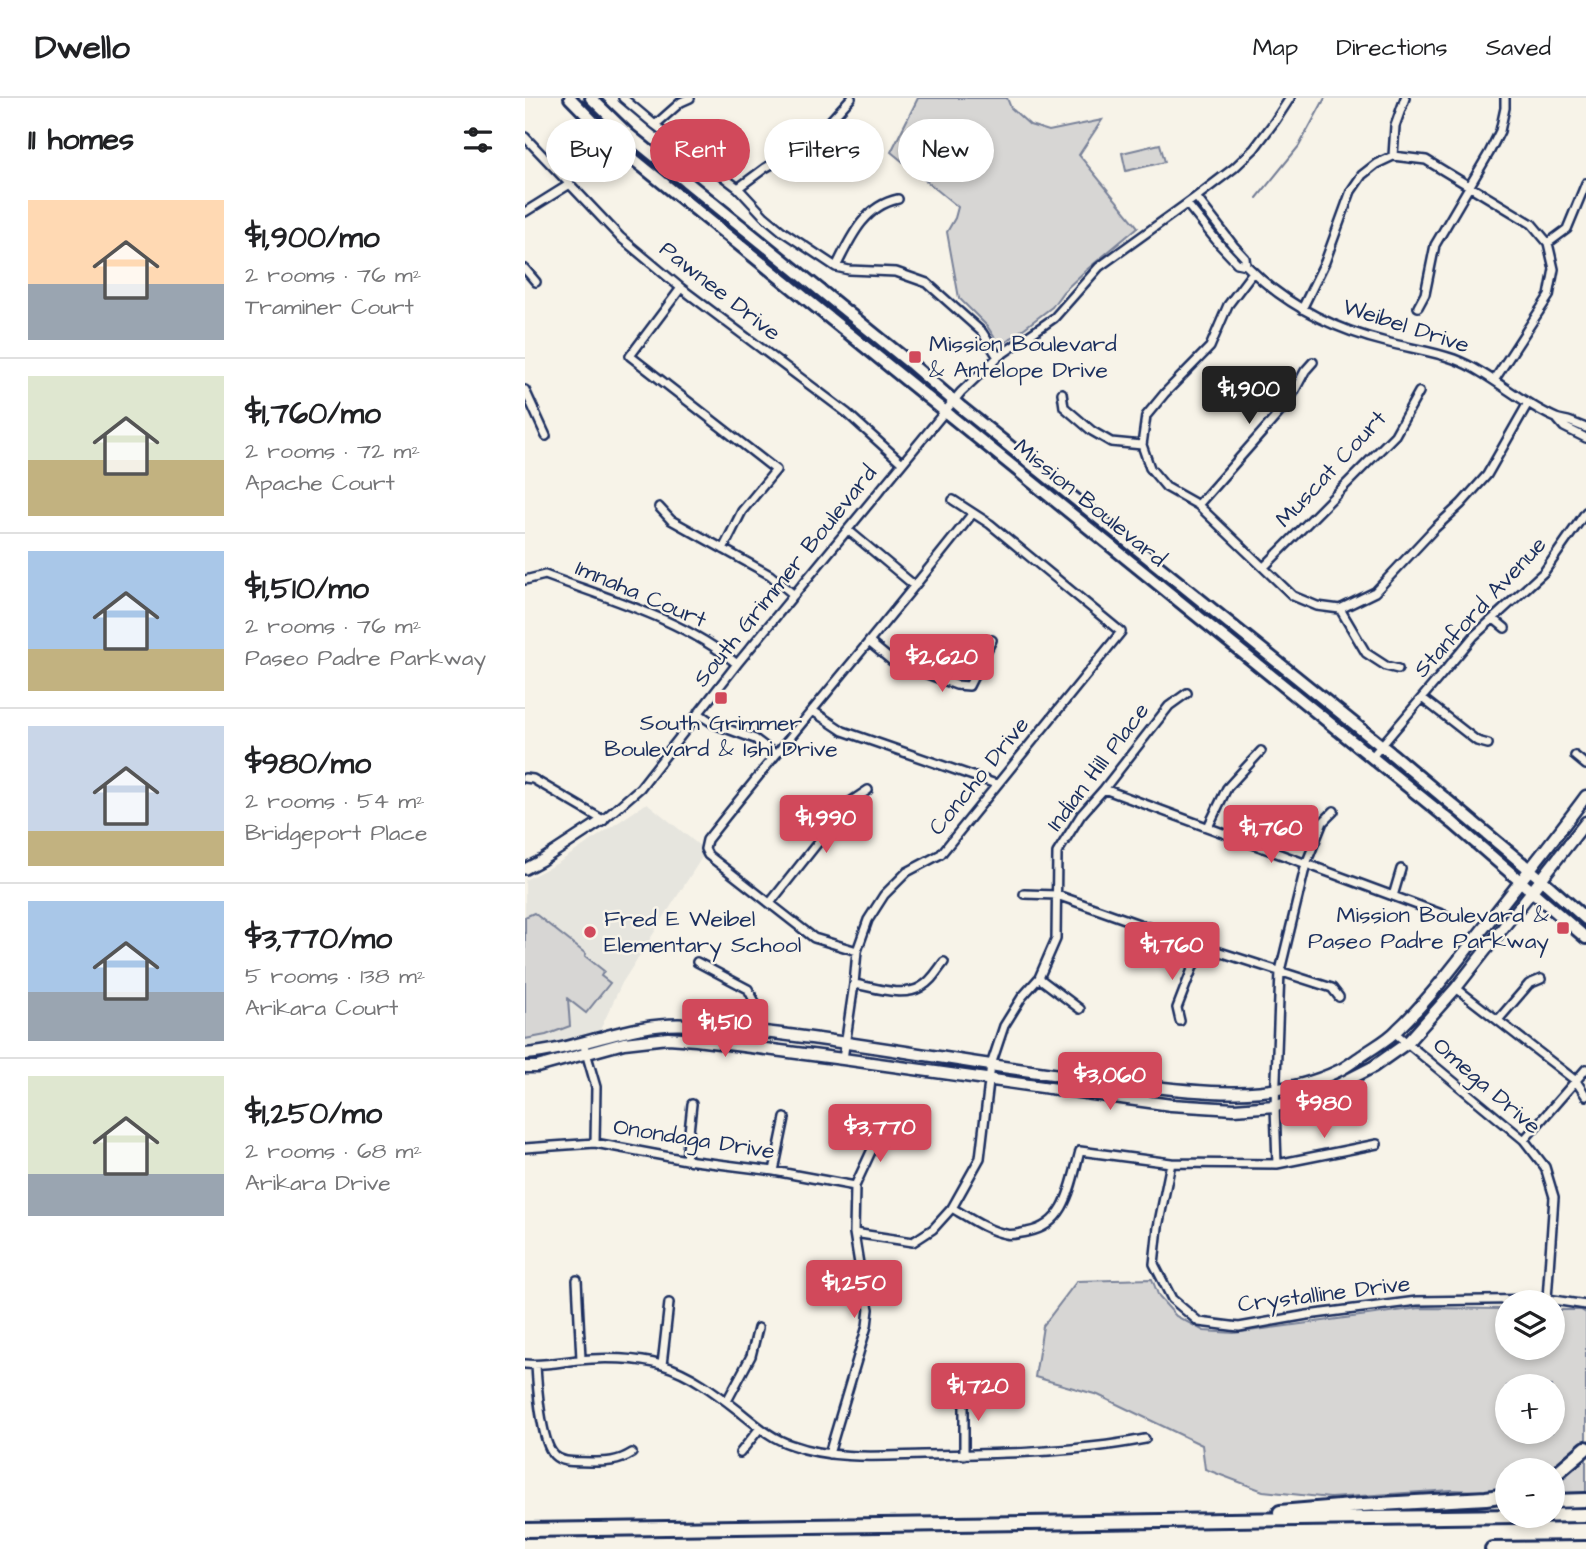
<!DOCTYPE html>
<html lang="en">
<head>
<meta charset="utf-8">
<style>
	:root { --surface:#fff; --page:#f6f6f6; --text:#202124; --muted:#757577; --line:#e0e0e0; --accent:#d1495b }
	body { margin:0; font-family:"Architects Daughter",sans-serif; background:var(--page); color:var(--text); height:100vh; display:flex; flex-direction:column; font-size:26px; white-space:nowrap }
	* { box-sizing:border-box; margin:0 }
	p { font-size:23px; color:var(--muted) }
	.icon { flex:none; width:38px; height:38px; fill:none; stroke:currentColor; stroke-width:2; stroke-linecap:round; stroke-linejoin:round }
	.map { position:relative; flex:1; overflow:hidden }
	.details { display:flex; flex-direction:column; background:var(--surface); width:525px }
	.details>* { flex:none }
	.banner { position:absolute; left:21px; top:21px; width:665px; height:63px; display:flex; gap:14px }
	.fabs { position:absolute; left:970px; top:1192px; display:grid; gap:14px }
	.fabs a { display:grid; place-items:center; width:70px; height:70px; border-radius:50%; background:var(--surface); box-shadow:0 4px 10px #0003; font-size:35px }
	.price { position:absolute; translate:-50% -60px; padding:0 16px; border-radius:7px; background:var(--accent); color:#fff; font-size:23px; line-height:46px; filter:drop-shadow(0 2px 4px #0008) }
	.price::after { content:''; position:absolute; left:50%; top:42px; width:21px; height:16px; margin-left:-10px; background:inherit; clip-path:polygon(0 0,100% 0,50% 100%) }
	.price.on { background:#222; color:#fff }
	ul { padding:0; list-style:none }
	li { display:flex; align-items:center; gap:21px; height:175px; padding:0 28px }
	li+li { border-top:2px solid var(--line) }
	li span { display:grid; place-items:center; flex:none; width:196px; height:140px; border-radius:0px; color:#555 }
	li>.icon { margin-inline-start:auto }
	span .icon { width:84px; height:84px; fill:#fffc; stroke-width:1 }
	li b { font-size:30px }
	h2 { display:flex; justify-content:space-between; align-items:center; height:84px; padding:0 28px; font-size:30px }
	.pill { padding:0 24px; border-radius:32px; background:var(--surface); box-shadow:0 4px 10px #0003; font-size:24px; line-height:63px }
	.pill.on { background:var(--accent); color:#fff }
	header { display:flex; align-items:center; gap:42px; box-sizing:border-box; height:98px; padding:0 35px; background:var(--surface); border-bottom:2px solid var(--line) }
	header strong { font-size:33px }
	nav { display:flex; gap:38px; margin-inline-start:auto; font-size:24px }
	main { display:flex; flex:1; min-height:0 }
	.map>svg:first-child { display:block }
	.built { fill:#e6e5de }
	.green { fill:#d7d6d4; stroke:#798299; stroke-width:2; fill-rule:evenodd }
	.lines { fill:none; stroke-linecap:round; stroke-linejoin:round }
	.stream { stroke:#727c95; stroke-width:2 }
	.minor-casing { stroke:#1b2f5e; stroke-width:12 }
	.tertiary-casing { stroke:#1b2f5e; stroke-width:14 }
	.secondary-casing { stroke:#1b2f5e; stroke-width:15 }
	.primary-casing { stroke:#1b2f5e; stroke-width:16 }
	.motorway-casing { stroke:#1b2f5e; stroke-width:18 }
	.minor { stroke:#f7f3e8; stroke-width:7 }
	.tertiary { stroke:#f7f3e8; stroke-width:9 }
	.secondary { stroke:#f7f3e8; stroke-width:10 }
	.primary { stroke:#f7f3e8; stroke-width:10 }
	.motorway { stroke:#f7f3e8; stroke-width:12 }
	.poi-dot { fill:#d1495b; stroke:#f7f3e8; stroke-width:2.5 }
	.labels { text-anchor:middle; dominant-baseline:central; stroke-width:5; stroke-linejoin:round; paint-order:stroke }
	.street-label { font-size:23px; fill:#1b2f5e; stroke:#f7f3e8 }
	.poi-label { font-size:23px; fill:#1b2f5e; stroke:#f7f3e8; text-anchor:start }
</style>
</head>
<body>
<header>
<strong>Dwello</strong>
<nav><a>Map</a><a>Directions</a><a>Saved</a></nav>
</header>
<main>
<section class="details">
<h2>11 homes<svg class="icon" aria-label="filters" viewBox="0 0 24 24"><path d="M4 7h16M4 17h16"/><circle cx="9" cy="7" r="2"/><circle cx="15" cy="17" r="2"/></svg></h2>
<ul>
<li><span style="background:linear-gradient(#ffd9b3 60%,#9aa5b1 0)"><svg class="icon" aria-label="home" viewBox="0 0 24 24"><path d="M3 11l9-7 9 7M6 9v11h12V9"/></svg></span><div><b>$1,900/mo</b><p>2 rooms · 76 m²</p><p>Traminer Court</p></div></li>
<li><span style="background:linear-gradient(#dfe7d0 60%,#c2b280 0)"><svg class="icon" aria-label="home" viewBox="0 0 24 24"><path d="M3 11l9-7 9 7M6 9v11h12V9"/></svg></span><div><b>$1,760/mo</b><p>2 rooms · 72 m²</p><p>Apache Court</p></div></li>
<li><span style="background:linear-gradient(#a9c7e8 70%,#c2b280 0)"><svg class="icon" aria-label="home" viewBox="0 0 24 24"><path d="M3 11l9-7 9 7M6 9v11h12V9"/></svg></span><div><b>$1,510/mo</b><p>2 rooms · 76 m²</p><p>Paseo Padre Parkway</p></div></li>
<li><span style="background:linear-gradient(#c9d6e8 75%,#c2b280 0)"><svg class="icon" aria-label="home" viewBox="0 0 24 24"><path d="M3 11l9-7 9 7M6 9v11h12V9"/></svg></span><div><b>$980/mo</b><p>2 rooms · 54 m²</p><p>Bridgeport Place</p></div></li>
<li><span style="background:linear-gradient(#a9c7e8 65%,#9aa5b1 0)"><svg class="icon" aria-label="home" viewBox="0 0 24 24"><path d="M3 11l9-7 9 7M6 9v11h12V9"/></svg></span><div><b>$3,770/mo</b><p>5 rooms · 138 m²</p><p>Arikara Court</p></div></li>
<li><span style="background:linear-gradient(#dfe7d0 70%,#9aa5b1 0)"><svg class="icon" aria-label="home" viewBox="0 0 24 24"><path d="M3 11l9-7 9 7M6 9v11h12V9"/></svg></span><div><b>$1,250/mo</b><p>2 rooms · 68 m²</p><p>Arikara Drive</p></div></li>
</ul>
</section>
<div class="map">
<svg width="1061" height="1451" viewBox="0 0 1061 1451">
	<rect width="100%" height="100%" fill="#f7f3e8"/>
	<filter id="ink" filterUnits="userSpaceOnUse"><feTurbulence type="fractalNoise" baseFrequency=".0143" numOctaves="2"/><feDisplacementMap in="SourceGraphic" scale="14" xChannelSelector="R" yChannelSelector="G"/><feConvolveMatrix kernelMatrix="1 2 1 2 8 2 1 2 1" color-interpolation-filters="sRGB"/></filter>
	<g filter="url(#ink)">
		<!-- built -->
		<path class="built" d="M122 705 181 753 97 885 75 932 8 949H0V782L33 765Z"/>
		<!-- green -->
		<path class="green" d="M393 0H482L486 10 505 27 524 33 577 22 554 57 613 129 559 174 538 194 527 209 481 244 473 245 462 228 434 200 422 134 430 120 433 109 366 54Z
			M635 46 640 64 601 73 597 55Z
			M9 815 61 856 60 858 79 873 76 878 85 885 61 915 43 901 45 928 21 937 0 941V819Z
			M627 1181 634 1199 651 1218 679 1233 709 1235 894 1210 982 1211V1250H1027V1212H1056L1061 1215V1395H1027V1372H982V1394L926 1392 805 1400 738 1393 680 1371 677 1347 573 1297 510 1279 518 1228 552 1183ZM982 1288H1027V1334H982Z"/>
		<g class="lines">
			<!-- stream -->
			<path class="stream" d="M732 100 774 48 800 0"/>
			<defs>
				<path id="minor" d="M98 0 130 27 213 90 239 118 257 133 311 169 324 172 371 174 402 185 457 234 473 259
					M130 27 156 4 165 0
					M0 39 95 139 156 190 322 315 377 365
					M868 58 870 28 880 0
					M213 90 240 70 285 45 326 0
					M671 99 708 147 720 160 721 167C759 206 809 231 861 244 883 250 907 253 929 261 966 275 995 305 1031 320 1035 322 1041 322 1046 324 1051 326 1056 328 1061 330
					M662 106 695 147 712 165 721 167
					M0 114 45 86
					M1023 145 1042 131 1061 85
					M311 169C325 141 339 108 373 101
					M0 171 11 184
					M728 174 703 207 685 249 640 295 621 318 617 347 625 370 641 389 673 407 768 498 792 508 815 511 850 494 910 430 936 406 962 377 1003 305
					M156 190 105 258 251 372 217 413 198 451
					M893 209 900 196 910 147 964 55 975 33 980 10V0
					M777 211 800 164 826 93 837 77 851 66 868 58 901 62 1007 126 1023 145 1029 171 1024 198 970 281
					M0 292 21 338
					M537 295 539 309 567 333 586 344 617 347
					M1033 322 1039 329 1061 340
					M673 407 763 305 780 273 788 264
					M134 409 146 422 245 477 269 497
					M323 432 390 488
					M739 469 870 337 894 294
					M0 482 20 477C84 501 158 521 212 566
					M815 511 841 555 861 568 873 571
					M969 521 980 530
					M344 544 367 563 431 587 444 588 467 542
					M897 600 952 643 963 646
					M288 613 318 633 471 686
					M173 615 189 626 230 641 250 656
					M1050 658 1061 667
					M846 660 949 538 1019 474 1061 414
					M0 680 8 681 78 722 115 690 212 566 436 294 473 259 529 220 574 169 671 99 709 70 729 51 750 23 765 0
					M579 691 922 818
					M683 729 702 690 736 653
					M499 796 532 797 676 848 807 890 814 899
					M868 798 876 771
					M245 805 325 704 343 692
					M332 853 289 840 183 757 180 751 182 742C269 632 361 526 448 415
					M172 864 223 891 231 906V933L229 949
					M514 880 555 911
					M329 886C348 889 377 900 396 889 406 884 412 873 419 864
					M931 890 1051 983 1061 998
					M973 922 1004 886 1016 881
					M655 923 652 910 676 848
					M870 935 999 1042 1020 1069 1029 1099 1022 1201
					M58 944 71 989 70 1045
					M318 961 329 886 332 853 343 822 359 797 382 774 416 756 596 534 465 426 428 402
					M999 1042 1061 971
					M0 1050 70 1045 161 1062 249 1073 330 1088
					M161 1062 167 1006
					M646 1065 633 1129 629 1166 647 1201 674 1224 714 1229 782 1217 892 1203 1022 1201 1061 1207
					M752 1066 750 1008 755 873 781 766 798 724 809 713
					M249 1073 260 1020
					M427 1110C443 1119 462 1133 481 1136 487 1138 495 1135 502 1134 542 1127 546 1086 555 1053L646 1065 752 1066 852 1046
					M329 1135 388 1144 408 1131 427 1110 455 1060 466 967 479 928 497 899 514 880 531 841 532 755 556 717 579 691 644 608 662 595
					M52 1182 56 1261
					M0 1266C18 1268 35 1264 53 1262 78 1259 112 1260 137 1267 165 1275 191 1295 214 1313 230 1326 247 1341 267 1347 308 1362 355 1358 398 1357 472 1356 547 1355 620 1341
					M11 1267C12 1286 16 1344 29 1357 38 1366 53 1363 65 1364 81 1364 93 1364 107 1355
					M137 1267 144 1205
					M202 1303 226 1258 233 1230
					M215 1355 235 1330
					M304 1356 342 1228 344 1211 335 1172 329 1135 330 1088 356 1032
					M439 1357V1293"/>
				<path id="tertiary" d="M0 771 17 762 78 722"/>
				<path id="secondary" d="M0 956C57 951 106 923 165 927 277 935 388 956 499 972 534 977 570 982 606 986 674 995 749 1004 813 973 822 969 830 962 838 957 849 949 863 942 872 932 907 899 935 859 965 822 997 781 1030 740 1061 698
					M0 969H12L99 945 143 940 171 942 318 961 646 1007 709 1011 750 1008 778 1002 813 987 848 969 882 945 931 890 1061 724"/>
				<path id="primary" d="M45 0 91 47 928 725 1061 840
					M66 0 104 37 385 265 437 310 868 657 1016 781 1061 821"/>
				<path id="motorway" d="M1027 1379 1061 1350
					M1027 1403 1061 1402
					M755 1414 838 1407 961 1400 982 1397
					M0 1432 1061 1417
					M967 1451 1061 1450"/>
			</defs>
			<!-- minor casing -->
			<use href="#minor" class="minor-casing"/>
			<!-- tertiary casing -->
			<use href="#tertiary" class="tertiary-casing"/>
			<!-- secondary casing -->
			<use href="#secondary" class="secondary-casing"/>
			<!-- primary casing -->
			<use href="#primary" class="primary-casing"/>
			<!-- motorway casing -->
			<use href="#motorway" class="motorway-casing"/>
			<!-- minor -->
			<use href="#minor" class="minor"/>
			<!-- tertiary -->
			<use href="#tertiary" class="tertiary"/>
			<!-- secondary -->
			<use href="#secondary" class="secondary"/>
			<!-- primary -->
			<use href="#primary" class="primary"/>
			<!-- motorway -->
			<use href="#motorway" class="motorway"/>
		</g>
	</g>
	<!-- markers -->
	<g class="poi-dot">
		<rect x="383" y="252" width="14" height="14" rx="3.5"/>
		<rect x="189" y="593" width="14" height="14" rx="3.5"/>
		<rect x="1031" y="823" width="14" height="14" rx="3.5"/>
		<circle cx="65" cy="834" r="7"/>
	</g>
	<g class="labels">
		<!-- street labels -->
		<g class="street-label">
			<text transform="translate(195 193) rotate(38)">Pawnee Drive</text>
			<text transform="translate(881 228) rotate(18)">Weibel Drive</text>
			<text transform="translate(806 371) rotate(-47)">Muscat Court</text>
			<text transform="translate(565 405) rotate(39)">Mission Boulevard</text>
			<text transform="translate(260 478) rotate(-51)">South Grimmer Boulevard</text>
			<text transform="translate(116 496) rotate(23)">Imnaha Court</text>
			<text transform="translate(955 509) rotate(-47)">Stanford Avenue</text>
			<text transform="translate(573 669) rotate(-53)">Indian Hill Place</text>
			<text transform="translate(454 678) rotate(-51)">Concho Drive</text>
			<text transform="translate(962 988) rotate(41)">Omega Drive</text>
			<text transform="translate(169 1041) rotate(9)">Onondaga Drive</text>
			<text transform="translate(799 1196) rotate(-7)">Crystalline Drive</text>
		</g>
		<!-- poi labels -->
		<g class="poi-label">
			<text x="404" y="246">Mission Boulevard<tspan x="404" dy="26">&amp; Antelope Drive</tspan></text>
			<text x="196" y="625" text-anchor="middle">South Grimmer<tspan x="196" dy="26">Boulevard &amp; Ishi Drive</tspan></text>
			<text x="1024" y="817" text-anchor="end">Mission Boulevard &amp;<tspan x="1024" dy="26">Paseo Padre Parkway</tspan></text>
			<text x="79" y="821">Fred E Weibel<tspan x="79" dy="26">Elementary School</tspan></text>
		</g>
	</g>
</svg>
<div class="fabs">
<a><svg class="icon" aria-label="layers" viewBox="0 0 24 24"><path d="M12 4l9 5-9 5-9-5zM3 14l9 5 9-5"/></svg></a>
<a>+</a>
<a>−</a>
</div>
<b class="price on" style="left:724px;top:328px">$1,900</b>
<b class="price" style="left:417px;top:596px">$2,620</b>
<b class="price" style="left:301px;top:757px">$1,990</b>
<b class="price" style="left:746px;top:767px">$1,760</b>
<b class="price" style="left:647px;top:884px">$1,760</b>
<b class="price" style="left:200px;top:961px">$1,510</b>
<b class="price" style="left:585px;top:1014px">$3,060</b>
<b class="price" style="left:799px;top:1042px">$980</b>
<b class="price" style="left:355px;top:1066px">$3,770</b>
<b class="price" style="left:329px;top:1222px">$1,250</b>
<b class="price" style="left:453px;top:1325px">$1,720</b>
<div class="banner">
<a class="pill">Buy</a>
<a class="pill on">Rent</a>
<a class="pill">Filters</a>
<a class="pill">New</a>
</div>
</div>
</main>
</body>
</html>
